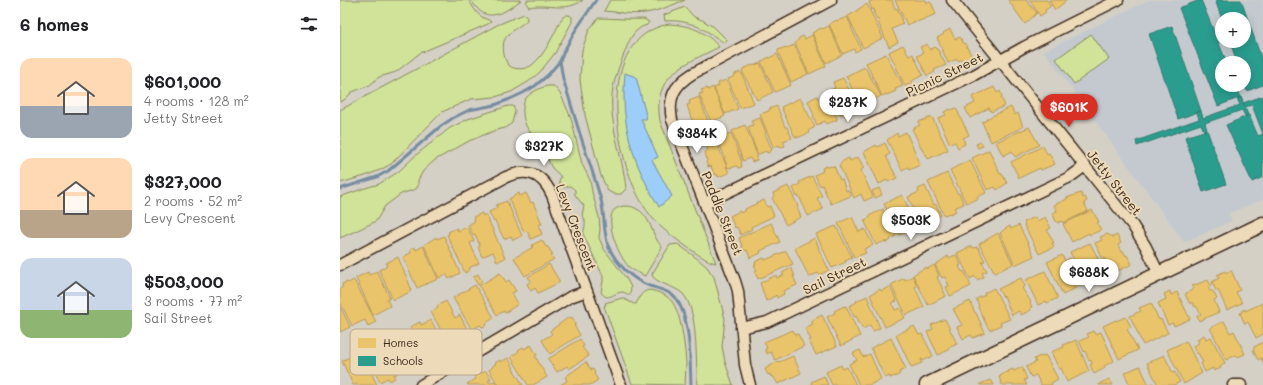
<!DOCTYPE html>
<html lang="en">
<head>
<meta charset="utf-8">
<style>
	:root { --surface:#fff; --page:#f6f6f6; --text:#202124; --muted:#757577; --accent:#d93025 }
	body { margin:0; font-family:Mali,sans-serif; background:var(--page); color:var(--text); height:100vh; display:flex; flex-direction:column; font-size:15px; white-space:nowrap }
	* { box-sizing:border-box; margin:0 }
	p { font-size:13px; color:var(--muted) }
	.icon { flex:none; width:22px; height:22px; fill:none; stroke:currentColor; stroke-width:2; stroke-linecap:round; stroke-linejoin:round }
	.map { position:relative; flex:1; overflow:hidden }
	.panel { display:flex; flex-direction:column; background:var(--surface); width:340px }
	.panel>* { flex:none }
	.tools { position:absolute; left:875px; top:12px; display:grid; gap:8px }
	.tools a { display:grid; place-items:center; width:36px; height:36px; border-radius:50%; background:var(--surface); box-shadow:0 2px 10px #0003; font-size:20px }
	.price { position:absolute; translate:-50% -34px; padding:0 9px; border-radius:14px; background:#fff; color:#222; font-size:13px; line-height:26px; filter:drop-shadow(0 1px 2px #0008) }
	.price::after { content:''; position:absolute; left:50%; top:24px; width:12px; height:9px; margin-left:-6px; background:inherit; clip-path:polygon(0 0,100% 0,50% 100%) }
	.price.active { background:var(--accent); color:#fff }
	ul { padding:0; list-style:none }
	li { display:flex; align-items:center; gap:12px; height:100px; padding:0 20px }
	li span { display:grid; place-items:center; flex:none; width:112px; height:80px; border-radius:12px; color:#555 }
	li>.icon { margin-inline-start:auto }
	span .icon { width:48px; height:48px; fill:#fffc; stroke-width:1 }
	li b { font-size:17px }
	h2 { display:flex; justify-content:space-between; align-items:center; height:48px; padding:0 20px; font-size:17px }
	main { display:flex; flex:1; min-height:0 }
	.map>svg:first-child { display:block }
	.built { fill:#c4c9cf; fill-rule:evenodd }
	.green { fill:#d0e398; stroke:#86865b }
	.water { fill:#9dcdf9; stroke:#768ca1 }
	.homes { fill:#e9c46a; stroke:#b59653 }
	.schools { fill:#2a9d8f; stroke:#2f7a6d }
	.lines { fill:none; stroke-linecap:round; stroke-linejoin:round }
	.stream { stroke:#768ca1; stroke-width:3 }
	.street-casing { stroke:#3b2a1e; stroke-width:13 }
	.secondary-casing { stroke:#3b2a1e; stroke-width:17 }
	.street { stroke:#eddab8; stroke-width:10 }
	.secondary { stroke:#eddab8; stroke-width:14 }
	.labels { text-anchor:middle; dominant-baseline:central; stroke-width:4; stroke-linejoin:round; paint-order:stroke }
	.street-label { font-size:13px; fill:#3b2a1e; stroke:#eddab8 }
	.key { fill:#eddab8; stroke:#b8a58a; stroke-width:1 }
	.key-label { font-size:11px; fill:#3b2a1e }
</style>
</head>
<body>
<main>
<section class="panel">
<h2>6 homes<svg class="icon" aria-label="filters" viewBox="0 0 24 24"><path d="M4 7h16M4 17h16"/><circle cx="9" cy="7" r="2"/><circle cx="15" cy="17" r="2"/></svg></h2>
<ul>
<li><span style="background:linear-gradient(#ffd9b3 60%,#9aa5b1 0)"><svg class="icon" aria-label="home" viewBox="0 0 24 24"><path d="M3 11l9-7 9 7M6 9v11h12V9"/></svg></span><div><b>$601,000</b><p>4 rooms · 128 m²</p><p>Jetty Street</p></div></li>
<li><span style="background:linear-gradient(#ffd9b3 65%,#b9a48a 0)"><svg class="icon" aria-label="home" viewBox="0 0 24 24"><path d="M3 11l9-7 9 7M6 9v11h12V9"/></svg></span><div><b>$327,000</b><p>2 rooms · 52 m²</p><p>Levy Crescent</p></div></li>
<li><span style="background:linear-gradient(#c9d6e8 65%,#8fb573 0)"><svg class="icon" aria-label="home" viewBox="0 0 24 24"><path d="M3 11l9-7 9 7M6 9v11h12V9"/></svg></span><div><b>$503,000</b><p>3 rooms · 77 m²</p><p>Sail Street</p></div></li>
</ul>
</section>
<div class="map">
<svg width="923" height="385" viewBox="0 0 923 385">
	<rect width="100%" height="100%" fill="#d5d0c6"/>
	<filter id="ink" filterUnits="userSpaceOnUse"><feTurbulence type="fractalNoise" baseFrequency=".025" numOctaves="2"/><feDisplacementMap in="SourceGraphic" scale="8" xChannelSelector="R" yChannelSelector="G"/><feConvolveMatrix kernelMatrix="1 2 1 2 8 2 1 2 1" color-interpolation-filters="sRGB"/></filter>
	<g filter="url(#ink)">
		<!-- built -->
		<path class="built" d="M809 0H923V200L889 213 892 221 844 242 704 51ZM882 19H904V41H882ZM882 63H904V85H882Z"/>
		<!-- green -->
		<path class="green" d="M0 0H129C132 6 136 13 142 17 145 19 148 19 151 22L148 24 80 53 56 72 39 77 30 85 12 92 4 100 0 102Z
			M131 0H181C176 4 170 8 165 11 148 19 141 15 131 0Z
			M187 0H243C225 13 208 3 189 7L186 3Z
			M270 0H345C332 5 319 11 305 13 292 15 277 12 264 11Z
			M345 7 354 17 362 20 374 27 387 40 386 42 384 43C365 29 349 19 325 21L324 15Z
			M184 14 187 18V20C180 27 168 31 164 41 162 48 164 63 171 67 177 70 187 69 192 65 206 54 214 33 222 18L226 15H229L232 17V22L215 53 200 72 188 82 171 92 155 97 131 99 102 112 51 164 40 170 25 176 0 183V110L82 66 157 25Z
			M258 18C273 18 289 20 304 19L309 22 307 25C295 28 290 38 286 49 281 61 276 74 273 87 267 122 283 155 286 189L281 194H274L268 191 261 176 245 115 240 80 242 50 249 30Z
			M329 24C349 25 366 31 379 47 344 65 312 74 320 121L376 263C366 261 356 253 347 247 328 233 314 224 302 203 274 156 254 38 329 24Z
			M751 34 769 59 734 84 716 59Z
			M207 86H214L221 95 231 118 242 164 250 180 252 192 259 217 260 229 259 238 264 249 286 278 291 287 290 295C289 295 284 292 283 292 273 292 268 303 261 292L263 281V276L243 234C245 227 247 220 242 215L244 206 235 195V190C231 186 229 185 224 188L220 185 219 181 221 177C219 174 215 171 212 168 207 161 207 150 202 142 199 137 195 136 191 133 183 126 180 106 186 98 191 92 200 88 207 86Z
			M168 106H173L175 111 172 123 165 128 156 130 129 141 95 160 83 171 78 180V186L76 189 61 194 45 206 36 221 22 228 0 238V197L22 189 39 184 58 172 76 155 110 128 128 119Z
			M283 206C287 206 292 206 295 208 311 214 311 236 322 247L305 276C300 273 293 271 289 267 279 257 264 221 274 210 276 208 280 207 283 206Z
			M338 244 359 260 367 267 374 277 385 319 382 346 385 362 393 385H358C355 362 359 311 343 294 335 286 321 285 313 277L312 274 330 245Z
			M309 290C317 291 328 295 333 303 336 307 337 313 339 317 343 332 345 348 346 363 346 370 345 378 345 385L292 384 264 306 266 305 265 303 282 298 294 304H296C300 296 301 292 309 290Z"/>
		<!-- water -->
		<path class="water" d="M285 73 296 77 307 119H301L318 157 312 160 332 196 319 207C293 163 280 125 285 73Z"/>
		<!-- homes -->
		<path class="homes" d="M534 0H552L555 9 557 8 562 19 561 20 563 24 552 29 558 42 549 47 538 22 539 21 538 19 537 20 533 12H535L534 9 532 10 529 2Z
			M555 0H586L587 3 590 2 592 4 596 14 577 22 576 21 567 25Z
			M668 0H686L697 13 685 24Z
			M688 0H707L711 6 705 10 706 12 700 16 691 2Z
			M709 0H727L715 10Z
			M527 4 543 38 523 48 508 16 517 11V10Z
			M507 17 512 27H511L521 49 515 52 514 49 503 54 489 24 497 20V21Z
			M489 26 502 55 486 63 472 33 481 28 482 29Z
			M610 29 615 39 620 37 624 44 625 43 632 57 617 61V59L608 63 597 38 604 34 603 33Z
			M472 35 486 66 469 74 455 43 459 39V38L463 36 465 39Z
			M587 44 590 50 595 47 596 48H597L606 65 594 70 595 72 587 76 577 56 583 53 580 47Z
			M454 45 468 74 451 82 438 52V50L446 47 447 48Z
			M563 45 569 56 573 54 583 75 572 81V83L565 86 549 52Z
			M437 54 451 85 435 92 421 62 429 57V58Z
			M546 54 557 76 558 75 563 86 555 89 556 91 547 95 546 94 542 96 526 63Z
			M420 63 433 92 417 100 402 71 403 69 412 65 413 66Z
			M525 67 541 96 533 100 531 102 523 106V105L520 106 506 76Z
			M400 72 402 74 414 103 400 108 388 79 393 77V76L395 75V74Z
			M503 78 517 105 509 108 511 111 499 115 488 91 495 88 493 82Z
			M386 80 387 81 398 109 385 114 374 88 379 86 378 83Z
			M373 87 385 116 371 122 359 94 363 93 361 90 367 88 368 90Z
			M654 87 657 93 660 91 662 96 661 97 665 106 651 112 649 108 630 118 625 108 635 103 632 97Z
			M477 96 480 102 487 98 497 118V120L486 124 485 121 477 125 473 116 474 115 468 101Z
			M359 97 368 121 356 126 351 118 347 105 350 104 349 101Z
			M460 98 475 127 468 131 469 133 457 138V136L455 137 441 107Z
			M437 106 445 127H447L452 138 443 141 445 146 440 147 439 145 433 147 420 114 429 111V109Z
			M671 107 675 115 678 113 683 127 651 142 642 122 647 120 646 119Z
			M616 108 629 135 623 138 625 144 618 148 615 142 610 144 598 118 606 115 604 112 610 109 611 110Z
			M592 117 608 150 588 159 586 154 585 155 572 129 580 125 578 122Z
			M420 118 426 133H425L432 150 430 151V152L427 153 426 151 419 154 418 153H417L408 127 413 125 411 121Z
			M405 125 418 157H416L417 160 412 162 410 158 403 161 392 131Z
			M689 127 699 145 675 157 672 151 663 156 656 142Z
			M370 128 384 160 389 173 378 177 377 174 374 175 371 166 368 167 366 162 367 161 365 152 368 150 360 132Z
			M566 132 576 154H575L580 165 569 170 568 167 562 170 547 140 557 133 558 136Z
			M391 133 402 163H401L402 167 398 168 397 166 390 168 389 167 388 168 384 158 385 157 378 142 384 140 382 136Z
			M641 142 643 146 638 148 636 144Z
			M545 143 550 154 546 156 557 178 548 182 547 180 539 184 524 152 536 145 537 147Z
			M703 146 707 154 709 153 715 164 701 170 700 168 679 178 671 162Z
			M649 150 660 174H662L667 183 657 190 655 187 647 190 632 158Z
			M518 157 524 168 521 170 533 197 524 201 521 194 514 198 499 165 501 164V162L509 158 510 161Z
			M630 160 646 193 637 197 638 199 626 203 610 170Z
			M487 166V167L494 166 500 180 502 179 506 191 508 190 511 196 491 204 482 185 480 186 475 175 483 171 482 168Z
			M607 173 617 193H619L624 204 614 208 616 211 610 214V213L604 215 588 182Z
			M472 176 482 196 477 198 483 209 468 216 459 196 457 197 453 188 460 184 459 182Z
			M448 186 458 206H457L461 217 446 225 432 198 434 196 433 193Z
			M585 186 594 205 596 204 601 215 594 219 595 222 585 226 584 224 581 225 568 197 579 192 578 189Z
			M539 188 542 195 535 198 532 191Z
			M179 193 180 196 186 193 191 203 193 202 202 224 198 225 202 234 191 239 187 231 184 232 169 199Z
			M741 193 743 198 745 197 747 201 744 203 748 211 723 223 722 221 717 223 712 213 717 211 714 205 727 199 726 198Z
			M562 195 572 215 574 214 579 225 572 228 573 230 559 235 544 204Z
			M424 200 427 207 430 206 434 216 411 227 412 229 401 235 397 227 395 228 390 216 400 211 401 213 406 210 405 209Z
			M167 201 182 236 173 240 171 236 164 239 155 221 154 222 149 212 157 208 156 205Z
			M543 209 556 236 550 239 551 240 546 243 545 241 536 245 524 220 530 218 529 216Z
			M752 210 759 222 757 223 761 230 750 235 749 233 732 242 723 224Z
			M142 213 143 216 146 214 165 258 157 262 153 252 142 257 138 247 140 246 135 234 133 235 128 225 135 221 133 217Z
			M512 217 519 232 525 229 533 245 524 249 526 253 516 257H514L498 223Z
			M695 217 697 221 705 217 711 228 707 230 714 243H712L714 247 699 254 684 225H685L684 222Z
			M431 223 440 242 420 251 421 253 410 258 407 250 404 251 399 238Z
			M679 225 694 256 675 265 660 233 665 229 670 226 671 229Z
			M496 226 512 257 505 260 506 262 492 268 476 234Z
			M127 227 134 241 130 243 139 263 129 268 130 270 125 273 107 235 109 234 108 232 117 228 118 231Z
			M658 233 673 264 655 273 639 244Z
			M767 234 773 237 777 235 781 243 778 245 782 252H784L786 256 787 255 792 264 778 271 777 268 769 271 764 261 766 260 765 258 763 259 755 243 762 240 760 237Z
			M104 236 120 273 109 279 106 274 99 278 84 245 96 237 97 239Z
			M475 238 479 248H478L489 270 481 274H478V273L469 277 455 248Z
			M202 240 206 247H208L213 255 211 256 214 259 185 276 174 258 193 247 192 245Z
			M750 243 761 264 760 265 764 274 756 278 757 280 746 285 730 252Z
			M83 246 98 279 77 288 63 257 71 253 70 250 75 247 76 250Z
			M632 246 633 248 638 247 645 261 642 262 647 271 642 273 644 277 637 280 635 276 630 279 617 253Z
			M446 251 453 264 418 279 415 273V271L417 270 414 265H416L415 262 424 258 425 260Z
			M616 255 621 265 619 266 622 272 624 271 631 286 610 296 606 287 609 286 605 277 602 278 595 265 608 256V258Z
			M722 255 725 261 730 258 735 267 731 269 733 273 731 274 732 275 735 273 741 285 723 295 707 262Z
			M58 257 71 288 70 292 53 300 39 270 47 266 46 263Z
			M209 264 220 282 198 293 195 288 191 291 187 284 191 281 188 277Z
			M594 265 599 276 597 277 606 296 588 305 573 275 586 267 587 269Z
			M451 268 455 276H453L457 285 443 291 444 294 437 298 436 295 435 296 426 301 420 283 436 275 437 278 444 275 442 273Z
			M891 270 900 290 896 292 902 303 887 310 878 290 876 291 872 282 879 278 877 275 885 271 886 273Z
			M37 271 50 298 47 300 50 306 33 315 16 278 28 272 29 275Z
			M705 271 718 298 707 303 706 301 698 305 686 280Z
			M160 273 166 282 169 280 176 291 172 293 178 304 165 313 164 311 157 315 139 286Z
			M138 274 142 282 138 285 133 277Z
			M573 276 577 286 575 287 584 307 566 315 551 285 564 278 565 280Z
			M681 278 685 286 682 288 691 302 690 303 692 307 690 308 691 310 681 315 679 311 672 315 664 296 663 297 658 289Z
			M14 280 36 322 28 326 25 320 12 326 0 302V289L3 287 2 284 7 282 8 283Z
			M868 280 871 286 868 288 870 291H873L877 299 874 300 879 312 859 321 857 316 861 314 856 306 855 307 852 302 850 304 845 294 854 289 852 286Z
			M135 285 154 318 146 323 147 325 142 327 140 325 132 330 113 298Z
			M550 287 557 301 552 303 555 310 560 308 565 318 545 327 530 295 540 289 541 291Z
			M654 288 670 319 660 323 661 325 650 330 648 328 638 307 639 306 636 299 645 295 644 293Z
			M830 291 831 295 837 292 850 319 834 326 833 323 828 325 818 303 826 299 824 294Z
			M527 296 540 328 533 331 530 325 523 329 516 316 514 317 509 306 517 302 516 301Z
			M106 301 115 318 120 315 129 333 119 340 117 337 107 342 101 332H102L91 312 98 308 97 306Z
			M630 301 635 313H636L645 333 633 338 631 335 623 339 617 327 622 325 613 309Z
			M811 303 819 320 821 319 828 333 803 345 790 316 801 311 799 308Z
			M923 303V334L916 338 908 322 905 324 900 313 902 312 901 311 905 309V311Z
			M0 306 10 327 0 332Z
			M504 306V307L506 306 520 336 501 346 487 317 495 313 494 311Z
			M482 315 497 346 476 355 469 341 471 340 465 328 473 324 471 321Z
			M229 317 230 318 232 317 236 324 234 325 240 335 210 354 202 340 212 334 210 331Z
			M786 317 791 327 787 329 798 350 779 359 763 326 776 320V321Z
			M605 319 617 344 608 348 609 350 598 355 587 332 593 329 591 325Z
			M91 320 105 347 98 350 99 352 95 354 94 352 84 356 70 327 80 322 81 325Z
			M884 321 890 333 894 331 905 354 898 357 896 355 886 360 870 328Z
			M574 326 579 335 582 334 593 356 583 361 582 359H581L582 363 571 367 556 335Z
			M453 330 455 335 458 334 464 346 435 360 431 352 427 354 425 349 427 348 424 342Z
			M753 331 755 334 761 332 774 361 764 366 765 368 754 374 750 365 752 364 751 360 749 361 745 351 744 352 739 341 749 337 747 334Z
			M864 335 866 339 871 337 885 363 880 366 881 368 874 371 873 368 865 372 861 363 863 362 858 353H856L853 346 859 343 857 339Z
			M551 338 566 369 559 372 560 374 555 377V376L550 378V376L545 378 531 348Z
			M240 339 244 346 242 347 249 356 229 369 227 366 217 372 208 359Z
			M736 340 749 371 727 382 721 368 719 369 711 352 724 347 723 345 729 342V343Z
			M846 341 862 373 844 384 827 350Z
			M923 342V362L921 358 918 360 913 350 914 349V347Z
			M191 345 197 355 195 356 207 377 193 385H188L171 357 179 351 178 350 183 347 184 349Z
			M37 347 40 351 44 350 48 358H46L47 361 49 360 57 374 53 375 55 378 50 381 48 378 40 382 26 353Z
			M520 350 523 357 530 354 541 379 530 385H519L509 364 517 360 513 353Z
			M15 354 18 360 24 357 37 385H13L2 361Z
			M705 355 706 356 718 379 711 383 712 385H701L696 375 691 377 686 367 696 362 694 359 700 356 701 357Z
			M824 355 833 373 835 372 840 382 834 385H818L807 363Z
			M453 356 461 373 438 384 433 376 431 377 430 374 428 375 425 369 438 361 439 362Z
			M168 358 174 368 173 369 183 385H158L149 370 153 367 152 366 156 364 155 363 160 360 161 362Z
			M246 362 251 370 253 369 255 373 254 374 258 380 250 385H220L227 381 225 377Z
			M501 365 503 369 507 367 516 385H492L486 372Z
			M800 366 809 385 813 383 814 385H790L784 373Z
			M682 367 687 379 684 380 687 385H662L659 377 661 376V375L667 372 668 373V371L673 369 674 371Z
			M146 371 151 379 148 381 150 383 154 381 157 385H128L127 384 136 379 134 376Z
			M484 376 488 385H470L472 384 471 382Z
			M769 379 773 385H759V384Z
			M650 380 651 382 652 381 654 385H640V384Z"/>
		<!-- schools -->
		<path class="schools" d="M860 0H861L887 63H882V85H896L901 97 878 106 839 8Z
			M875 0H901L923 63V85L907 91 904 83V63H897L890 41H904V19H882Z
			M832 26 861 111 838 119 809 34Z
			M923 96V177L912 182 886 125 909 115 918 136 923 134 912 105 905 107 903 103Z
			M901 97 908 115 905 116 902 110 865 123 867 130 864 131 861 124 797 146 796 141 859 119 857 112 861 111 863 118 900 105 897 98Z
			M867 130 886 184 863 192 845 137Z"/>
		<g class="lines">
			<!-- stream -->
			<path class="stream" d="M220 61 223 79C229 97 234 115 240 134 247 156 255 178 261 200 265 215 263 234 269 248 277 264 291 278 307 285 318 289 329 290 336 299 351 318 350 362 351 385
				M0 189 37 177 48 171 101 126 113 118 129 110 155 105 170 99 183 93 195 86 208 75 220 61 224 51 235 31 256 0"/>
			<defs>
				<path id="street" d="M612 0 793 226 806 247 819 274
					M365 203 634 75 684 47 778 0
					M0 265 166 177C187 168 202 173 212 195L281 385
					M401 328 427 322 730 177 745 166
					M81 385 217 305 230 297 247 291
					M410 385 405 365 398 291 395 281 332 120C328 99 333 86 352 74L491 0
					M893 385H901"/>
				<path id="secondary" d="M587 385 923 224"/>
			</defs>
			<!-- street casing -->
			<use href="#street" class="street-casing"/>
			<!-- secondary casing -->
			<use href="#secondary" class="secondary-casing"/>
			<!-- street -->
			<use href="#street" class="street"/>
			<!-- secondary -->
			<use href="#secondary" class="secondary"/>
		</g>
	</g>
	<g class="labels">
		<!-- street labels -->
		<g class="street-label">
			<text transform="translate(604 74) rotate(-26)">Picnic Street</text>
			<text transform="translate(775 182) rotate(52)">Jetty Street</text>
			<text transform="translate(383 213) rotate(68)">Paddle Street</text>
			<text transform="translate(237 227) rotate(69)">Levy Crescent</text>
			<text transform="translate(494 275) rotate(-26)">Sail Street</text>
		</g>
	</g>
	<!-- legend -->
	<rect x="10" y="329" width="132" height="46" rx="6" class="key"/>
	<rect x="18" y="338" width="18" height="10" fill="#e9c46a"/>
	<rect x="18" y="356" width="18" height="10" fill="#2a9d8f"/>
	<g class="key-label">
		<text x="43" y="347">Homes</text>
		<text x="43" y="365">Schools</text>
	</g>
</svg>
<div class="tools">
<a>+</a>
<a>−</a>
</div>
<b class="price" style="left:508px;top:123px">$287K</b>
<b class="price active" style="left:729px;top:128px">$601K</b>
<b class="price" style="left:357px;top:154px">$384K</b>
<b class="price" style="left:204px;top:167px">$327K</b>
<b class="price" style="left:571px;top:241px">$503K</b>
<b class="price" style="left:749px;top:293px">$688K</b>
</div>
</main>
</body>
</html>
